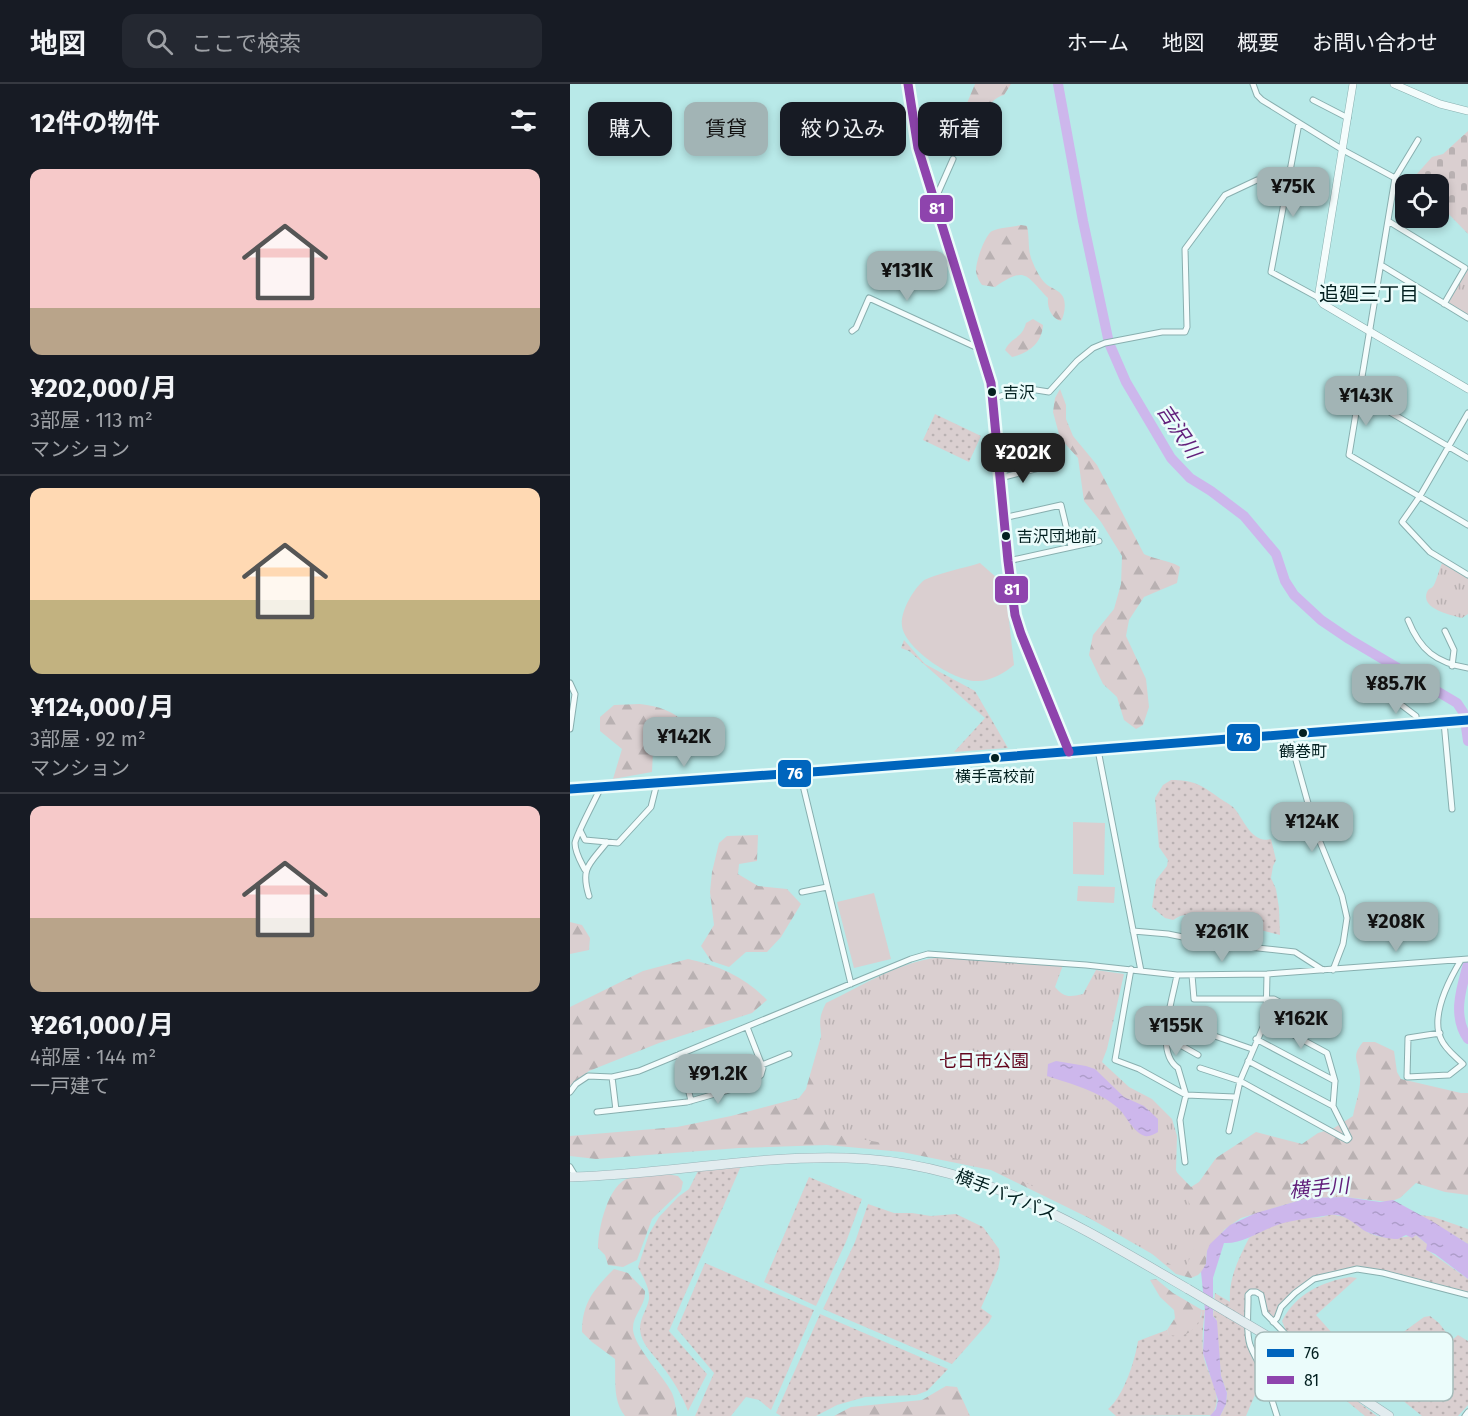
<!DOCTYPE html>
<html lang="ja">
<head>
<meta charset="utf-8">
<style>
	:root { --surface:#171b24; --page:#242831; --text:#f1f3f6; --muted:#9ea1a6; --line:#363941; --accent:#a2b4b5 }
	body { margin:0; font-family:"Fira Sans","Noto Sans JP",sans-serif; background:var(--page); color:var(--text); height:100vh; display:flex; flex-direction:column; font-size:22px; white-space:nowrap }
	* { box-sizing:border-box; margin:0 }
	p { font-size:20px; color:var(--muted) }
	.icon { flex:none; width:33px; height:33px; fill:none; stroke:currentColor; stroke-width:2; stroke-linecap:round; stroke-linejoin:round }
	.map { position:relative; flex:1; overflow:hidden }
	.side { display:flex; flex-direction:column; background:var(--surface); width:570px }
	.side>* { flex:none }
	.top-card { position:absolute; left:18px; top:18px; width:570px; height:54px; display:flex; gap:12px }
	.fabs { position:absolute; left:825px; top:90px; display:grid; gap:12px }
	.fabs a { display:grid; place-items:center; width:54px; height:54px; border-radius:12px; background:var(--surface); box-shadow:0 3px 9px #0003; font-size:30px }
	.price { position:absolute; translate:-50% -51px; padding:0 14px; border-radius:12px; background:var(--accent); color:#111; font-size:20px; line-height:39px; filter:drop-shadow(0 2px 3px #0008) }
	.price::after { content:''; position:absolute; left:50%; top:36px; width:18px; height:14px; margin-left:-9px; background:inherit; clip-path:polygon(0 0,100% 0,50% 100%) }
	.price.on { background:#222; color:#fff }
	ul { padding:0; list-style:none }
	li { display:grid; align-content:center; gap:12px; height:318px; padding:0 30px }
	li+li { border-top:2px solid var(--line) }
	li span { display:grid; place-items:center; height:186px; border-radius:12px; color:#555 }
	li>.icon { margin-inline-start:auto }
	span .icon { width:108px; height:108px; fill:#fffc; stroke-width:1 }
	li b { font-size:26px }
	h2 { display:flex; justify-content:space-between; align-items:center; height:72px; padding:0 30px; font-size:26px }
	.pill { padding:0 21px; border-radius:12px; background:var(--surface); box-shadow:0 3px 9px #0003; font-size:21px; line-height:54px }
	.pill.on { background:var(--accent); color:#111 }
	header { display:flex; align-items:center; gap:36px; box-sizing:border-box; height:84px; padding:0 30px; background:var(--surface); border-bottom:2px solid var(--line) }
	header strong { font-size:28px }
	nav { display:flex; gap:33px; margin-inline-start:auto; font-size:21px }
	.search { width:420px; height:54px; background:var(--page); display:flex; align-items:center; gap:15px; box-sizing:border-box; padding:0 21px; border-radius:12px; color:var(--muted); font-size:22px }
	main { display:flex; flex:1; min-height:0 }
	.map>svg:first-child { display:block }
	.grass { fill:url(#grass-dots) }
	.forest { fill:url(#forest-firs) }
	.cemetery { fill:url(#cemetery-stones) }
	.park { fill:url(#park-tufts) }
	.pitch { fill:#dacfd0 }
	.water { fill:url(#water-ripples) }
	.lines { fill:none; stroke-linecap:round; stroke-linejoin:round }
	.river { stroke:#cdb7ec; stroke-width:10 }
	.minor-casing { stroke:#88afaf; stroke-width:7 }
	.tertiary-casing { stroke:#88afaf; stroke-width:8 }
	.secondary-casing { stroke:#88afaf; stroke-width:10 }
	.trunk-casing { stroke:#98b4b8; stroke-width:10 }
	.minor { stroke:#f4fcfc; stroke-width:5 }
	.tertiary { stroke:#f4fcfc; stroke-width:7 }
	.secondary { stroke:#eef6f7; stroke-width:8 }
	.trunk { stroke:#e2ecef; stroke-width:9 }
	.trunk-bridge-casing { stroke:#98b4b8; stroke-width:10; stroke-linecap:butt }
	.trunk-bridge { stroke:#e2ecef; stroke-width:9 }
	.bus-1-casing { stroke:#ebfcfb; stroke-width:14 }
	.bus-2-casing { stroke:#ebfcfb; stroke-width:14 }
	.bus-1 { stroke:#0065bd; stroke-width:9 }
	.bus-2 { stroke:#8e44ad; stroke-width:9 }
	.bus-dot { fill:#032020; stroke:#ebfcfb; stroke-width:2 }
	.labels { text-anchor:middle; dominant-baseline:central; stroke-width:5; stroke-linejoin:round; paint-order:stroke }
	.bus-label { font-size:16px; fill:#032020; stroke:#ebfcfb; text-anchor:start }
	.park-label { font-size:18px; fill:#62061e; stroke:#ebfcfb }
	.street-label { font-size:18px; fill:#032020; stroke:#ebfcfb }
	.neighbourhood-label { font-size:20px; fill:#032020; stroke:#ebfcfb }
	.water-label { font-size:20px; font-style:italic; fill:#62207b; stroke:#ebfcfb }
	.key { fill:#ebfcfb; stroke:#a5bab9; stroke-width:1.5 }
	.key-label { font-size:16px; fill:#032020 }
	.line-badge { stroke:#ebfcfb; stroke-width:2 }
	.badge-label { font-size:16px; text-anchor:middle; font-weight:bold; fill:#fff }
</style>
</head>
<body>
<header>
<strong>地図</strong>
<div class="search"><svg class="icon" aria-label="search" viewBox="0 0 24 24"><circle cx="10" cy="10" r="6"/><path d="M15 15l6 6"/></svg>ここで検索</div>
<nav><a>ホーム</a><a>地図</a><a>概要</a><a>お問い合わせ</a></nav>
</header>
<main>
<section class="side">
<h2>12件の物件<svg class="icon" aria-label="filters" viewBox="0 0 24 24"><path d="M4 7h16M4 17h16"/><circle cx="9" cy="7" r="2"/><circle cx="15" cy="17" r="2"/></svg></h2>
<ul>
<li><span style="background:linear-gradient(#f6c9c9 75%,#b9a48a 0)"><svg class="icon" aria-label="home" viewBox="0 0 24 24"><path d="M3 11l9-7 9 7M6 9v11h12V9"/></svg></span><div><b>¥202,000/月</b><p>3部屋 · 113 m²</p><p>マンション</p></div></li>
<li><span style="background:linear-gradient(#ffd9b3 60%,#c2b280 0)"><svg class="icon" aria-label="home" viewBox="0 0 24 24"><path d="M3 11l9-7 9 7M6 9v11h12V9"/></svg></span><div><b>¥124,000/月</b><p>3部屋 · 92 m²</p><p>マンション</p></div></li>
<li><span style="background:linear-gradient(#f6c9c9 60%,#b9a48a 0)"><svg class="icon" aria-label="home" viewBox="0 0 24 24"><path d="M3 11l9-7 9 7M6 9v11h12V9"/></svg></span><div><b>¥261,000/月</b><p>4部屋 · 144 m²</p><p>一戸建て</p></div></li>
</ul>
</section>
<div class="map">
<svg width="898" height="1332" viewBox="0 0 898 1332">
	<defs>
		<pattern id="grass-dots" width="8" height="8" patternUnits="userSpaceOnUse" patternTransform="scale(1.5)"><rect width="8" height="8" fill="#dacfd0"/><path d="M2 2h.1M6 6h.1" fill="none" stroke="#b9b1b2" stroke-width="1.8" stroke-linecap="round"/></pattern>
		<pattern id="forest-firs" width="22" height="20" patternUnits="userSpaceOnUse" patternTransform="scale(1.5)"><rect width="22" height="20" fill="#dacfd0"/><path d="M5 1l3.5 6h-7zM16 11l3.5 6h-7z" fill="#b9b1b2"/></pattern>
		<pattern id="cemetery-stones" width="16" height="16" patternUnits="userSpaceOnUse" patternTransform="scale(1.5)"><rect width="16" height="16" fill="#dacfd0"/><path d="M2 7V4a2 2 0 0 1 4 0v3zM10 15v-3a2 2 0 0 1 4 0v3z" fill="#b9b1b2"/></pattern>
		<pattern id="park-tufts" width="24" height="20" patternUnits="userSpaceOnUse" patternTransform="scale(1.5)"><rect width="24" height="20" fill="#dacfd0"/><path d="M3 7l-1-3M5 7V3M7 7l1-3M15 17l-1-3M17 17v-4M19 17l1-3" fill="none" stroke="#b9b1b2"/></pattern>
		<pattern id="water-ripples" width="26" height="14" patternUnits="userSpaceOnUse" patternTransform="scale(1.5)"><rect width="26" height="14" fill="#cdb7ec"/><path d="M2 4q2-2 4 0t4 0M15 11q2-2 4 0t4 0" fill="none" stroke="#ae9dca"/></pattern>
	</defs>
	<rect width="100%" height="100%" fill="#b8e9e8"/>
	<!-- grass -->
	<path class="grass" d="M365 330 411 352 399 378 353 356Z
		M334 556 355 580 405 607 438 664 384 668 415 634 339 567 331 564Z
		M601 696C624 696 631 701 648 713 653 717 660 720 664 724 674 735 681 760 701 755L706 776 703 782 701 794 706 805 709 824 710 851 626 829 610 832 603 836 595 834 582 823 586 796 597 782 598 776 589 763 585 714 593 701Z
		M171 1082 99 1247 137 1290 118 1327C112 1311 103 1296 92 1282 85 1272 74 1263 71 1251 67 1237 77 1227 79 1215 80 1204 73 1193 68 1183L79 1150 89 1133 108 1113 119 1105 128 1087Z
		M239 1093 292 1115 276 1158 246 1222 194 1198Z
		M298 1120 324 1129H342L361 1132 386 1130 413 1143 429 1165 430 1175 428 1185 411 1224 422 1232 419 1238 382 1280 253 1225 285 1158Z
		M761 1130C769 1132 778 1133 784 1137 790 1141 793 1146 799 1149 814 1156 831 1154 846 1151L857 1160V1166L898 1195V1211L787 1185 744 1195 711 1223 703 1238C695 1228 693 1213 686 1208L678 1211 680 1260 689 1277 690 1299 676 1332H650L656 1320 657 1309 651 1292 646 1235 643 1232 645 1209 660 1218C658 1195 669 1174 679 1154 693 1144 716 1136 733 1134 743 1133 752 1135 761 1130Z
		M850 1131 864 1133 898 1145V1160Z
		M135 1179 244 1226 201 1326 189 1316 176 1313 161 1332H125L144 1289 107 1245Z
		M780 1193 787 1194 746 1231 788 1278 770 1287 740 1265 732 1256 716 1247 712 1237C726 1210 751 1198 780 1193Z
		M632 1226H635C633 1240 632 1254 633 1268 635 1290 656 1310 642 1331L546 1332 538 1325C554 1312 565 1276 568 1257L597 1246 599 1251 631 1233Z
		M250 1230 378 1285 357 1307 346 1311 295 1313 267 1321 246 1332H211L206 1329Z
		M860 1232 869 1239 882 1256 888 1251 898 1257V1321L888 1332H852L811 1299 826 1303 862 1272 849 1258 832 1249 854 1233Z
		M700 1263 768 1303 807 1332H795L768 1310 713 1277 701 1268Z"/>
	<!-- forest -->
	<path class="forest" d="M405 0H441L434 11C420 14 417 30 397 35L392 31Z
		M451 141 457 142C460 155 457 167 463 179 466 186 470 194 475 199 480 204 487 205 491 210 497 216 495 230 491 237 481 234 477 223 478 214 455 190 456 182 425 203L412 201C409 197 407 193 406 188 405 179 415 151 422 147 430 143 443 143 451 141Z
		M463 235 473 241C472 259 459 269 442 273L435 266C441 253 452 255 456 239Z
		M490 305 496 321V335L503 352 527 381 574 470C584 475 604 478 610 483L607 499 574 513 559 536 556 552 576 595 579 623 573 641 566 645 554 636 547 613 533 600 519 571 523 551 544 525 551 500 552 472 531 438 514 417 508 374 490 354 483 328 485 314Z
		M70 620C89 622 103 627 117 640 110 648 96 648 86 653L83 667 82 688 43 695 52 665 30 647V633L44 621Z
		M188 751 187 777 169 780 168 790 188 802 217 805 231 820 211 853 197 868H176L159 883 141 877 131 862 144 841 140 808 142 788 149 759 157 752Z
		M0 838 12 841 20 854 19 866 0 870Z
		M118 875C148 881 175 893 197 916L182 929 89 959 19 987 0 1002V923L73 887Z
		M258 928 585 1066 621 1103 629 1098 646 1074 686 1048 732 1060 748 1049 764 1044 783 1032C785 1020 791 1006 790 994 789 976 780 974 793 958H805L824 967 827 988 831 995 891 1009H898V1111L875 1108 846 1099 830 1114 819 1118 775 1113 738 1114 671 1134 655 1145 637 1167 636 1180 633 1186 628 1191 621 1194 606 1190 574 1163 519 1134 421 1086 332 1068 257 1061 169 1064 26 1075 0 1072V1052L107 1043 161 1032 229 1014 236 1005Z
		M97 1090 108 1092 113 1098 111 1107 82 1135 67 1176 53 1183 38 1181 35 1171 28 1164C28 1145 38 1100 59 1094 70 1090 85 1092 97 1090Z
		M44 1185 58 1189 75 1207C76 1222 62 1231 63 1246 65 1264 93 1291 102 1309 105 1316 106 1325 107 1332H55C42 1316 46 1294 45 1275L22 1258 12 1248C12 1219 24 1205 44 1185Z
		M586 1195 603 1209 632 1226C629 1244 618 1255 599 1251L597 1246 605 1234 604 1226 590 1213 580 1196Z
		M376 1302 387 1303 400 1332H264L281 1323 352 1316Z"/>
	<!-- cemetery -->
	<path class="cemetery" d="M898 47V150L869 120 868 100H852L845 92 862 73 873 70Z"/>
	<!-- park -->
	<path class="park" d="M898 185V232L877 219Z
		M872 479 898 494V530L892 534C882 531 850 525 857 508 860 502 860 507 864 501 867 495 869 486 872 479Z
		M375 873 493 881 485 903C494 914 500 913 513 910L526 886 554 890 537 965 532 978 559 1003 582 1015 602 1035 607 1052 606 1086 628 1141 623 1167 615 1185 610 1186 469 1105 419 1082 330 1062 262 1050C239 1012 249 1000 251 960 252 941 246 938 256 919 294 901 333 875 375 873Z"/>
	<!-- pitch -->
	<path class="pitch" d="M410 479 435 501 444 581C435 589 418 598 406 597 384 597 335 565 332 542 330 528 343 506 353 497 361 491 398 483 410 479Z
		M503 738 535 739 534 791 503 790Z
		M508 802 545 803 544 819 507 817Z
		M304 809 321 875 284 884 267 818Z"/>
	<!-- water -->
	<path class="water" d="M486 977 516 982 525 985 554 1013 574 1022 588 1035V1048C584 1050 580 1053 575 1052 564 1049 556 1032 549 1025 530 1007 501 1000 477 992L478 980Z
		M775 1113 810 1118 823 1116 865 1139 898 1160V1195L865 1170 856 1166 857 1160 846 1151 842 1154 836 1151C833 1152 831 1154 828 1155 821 1156 798 1150 792 1145 783 1138 772 1129 760 1131 743 1134 727 1135 710 1140 691 1146 673 1160 654 1159L643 1194V1232L647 1237 651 1292 657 1309 656 1320 650 1332H640L646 1325 648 1316 633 1269 635 1226 631 1188 636 1180 637 1167 640 1160 660 1141 686 1129 738 1114Z"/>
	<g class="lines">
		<!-- river -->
		<path class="river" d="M488 0 513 137 539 259 556 298 601 374 620 394 641 407 674 432 706 470 715 497 724 511 751 536 779 555 887 619 893 628
			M895 636 898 657
			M898 880C891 905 882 932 898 955"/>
		<defs>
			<path id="minor" d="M338 0 348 64 421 299 438 477 445 531 451 550 499 668
				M683 0 687 11 692 16 773 66 825 94
				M743 16 778 34
				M729 39 701 188 749 214
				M848 56 825 94 779 371 898 441
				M364 118 383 75
				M818 137 895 184 874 220
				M811 181 898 234
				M282 247 286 244 299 214 410 265
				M789 310 898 374
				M424 314 451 306 460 305 479 308 507 277 523 264 535 259 592 248H615L617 243 615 165 655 111 687 96 718 98
				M898 329 850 412 832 438 860 468 898 491
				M430 394 469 384
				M433 434 491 421 501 463
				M438 477 529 457
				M838 536C850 566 866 579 898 584
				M875 547 884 566 882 582
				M0 599 5 610 0 645
				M821 613 846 632 847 640
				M874 638 882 725
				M719 651 746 748 772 812 777 834 773 860 763 886
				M528 666 571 887
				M230 689 281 900
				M10 746 15 756 48 759 81 723 87 699
				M15 786C11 778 5 769 5 759 5 753 27 712 31 703
				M232 808 257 803
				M19 812C10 783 20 780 37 758
				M563 847 598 850 642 859 725 868 753 886
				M561 885 545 976 569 985 616 1011 665 1013
				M607 891C603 914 584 968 608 984L616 1011 610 1036 615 1078
				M622 891 624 915H704L746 938
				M619 943 682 965
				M870 949 838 954 837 993 879 991 893 980C885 972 875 965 871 955 860 931 879 896 891 876
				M596 953 628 971
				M686 955 765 997
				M110 970 121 1017
				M678 977 763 1022
				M192 981 219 970
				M630 984 670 997 777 1056 779 1054 763 1022 765 997 757 969 696 936
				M42 993 46 1026
				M0 1008 6 1000 18 992 42 993 69 987 341 875 358 870 516 881 607 891 697 890 898 875
				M27 1028 117 1018 180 1000 191 991 193 984 177 943
				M659 1047 670 997 696 936 697 890
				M0 1083 6 1093
				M703 1238 707 1234 711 1223 725 1209 744 1195 787 1185 813 1189 898 1211
				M707 1332 701 1313 690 1299C693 1280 686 1277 680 1261 676 1249 678 1230 678 1216V1211L681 1208H686L691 1211 695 1229 725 1260 721 1266
				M895 1332 898 1328"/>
			<path id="tertiary" d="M783 0 749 208V214L753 220 898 305
				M824 0 870 20 898 27"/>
			<path id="secondary" d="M0 705 255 687 898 636"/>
			<path id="trunk" d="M0 1093C93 1091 185 1071 277 1074 410 1078 507 1141 618 1205
				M699 1253 819 1332"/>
		</defs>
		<!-- minor casing -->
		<use href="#minor" class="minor-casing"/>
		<!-- tertiary casing -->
		<use href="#tertiary" class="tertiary-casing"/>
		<!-- secondary casing -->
		<use href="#secondary" class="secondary-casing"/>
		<!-- trunk casing -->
		<use href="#trunk" class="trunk-casing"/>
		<!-- minor -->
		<use href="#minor" class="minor"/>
		<!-- tertiary -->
		<use href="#tertiary" class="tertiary"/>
		<!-- secondary -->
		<use href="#secondary" class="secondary"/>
		<!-- trunk -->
		<use href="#trunk" class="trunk"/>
		<defs>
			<path id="trunk-bridge" d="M618 1205 699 1253"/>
		</defs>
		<!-- trunk-bridge casing -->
		<use href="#trunk-bridge" class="trunk-bridge-casing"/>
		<!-- trunk-bridge -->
		<use href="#trunk-bridge" class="trunk-bridge"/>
		<defs>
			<path id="bus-1" d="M0 705 255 687 898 636"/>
			<path id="bus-2" d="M338 0 348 64 421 299 438 477 445 531 451 550 499 668"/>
		</defs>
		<!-- bus-1 casing -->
		<use href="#bus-1" class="bus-1-casing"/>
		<!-- bus-2 casing -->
		<use href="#bus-2" class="bus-2-casing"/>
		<!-- bus-1 -->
		<use href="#bus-1" class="bus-1"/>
		<!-- bus-2 -->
		<use href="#bus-2" class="bus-2"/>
	</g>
	<!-- markers -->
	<g class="bus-dot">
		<circle cx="422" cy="308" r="5"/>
		<circle cx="436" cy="452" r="5"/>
		<circle cx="733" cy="649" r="5"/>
		<circle cx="425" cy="674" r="5"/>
	</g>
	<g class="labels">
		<!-- bus labels -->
		<g class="bus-label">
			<text x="433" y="308">吉沢</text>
			<text x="447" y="452">吉沢団地前</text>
			<text x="733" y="667" text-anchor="middle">鶴巻町</text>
			<text x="425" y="692" text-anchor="middle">横手高校前</text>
		</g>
		<!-- park labels -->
		<g class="park-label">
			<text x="414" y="977">七日市公園</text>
		</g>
		<!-- street labels -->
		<g class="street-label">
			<text transform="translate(436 1111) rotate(22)">横手バイパス</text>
		</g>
		<!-- neighbourhood labels -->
		<g class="neighbourhood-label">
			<text x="799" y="210">追廻三丁目</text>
		</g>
		<!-- water labels -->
		<g class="water-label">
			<text transform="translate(609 347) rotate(56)">吉沢川</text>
			<text transform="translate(749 1104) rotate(-5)">横手川</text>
		</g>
	</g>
	<!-- legend -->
	<rect x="685" y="1248" width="198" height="69" rx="9" class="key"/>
	<rect x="697" y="1265" width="27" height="8" fill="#0065bd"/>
	<rect x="697" y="1292" width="27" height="8" fill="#8e44ad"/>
	<g class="key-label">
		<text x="734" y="1275">76</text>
		<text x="734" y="1302">81</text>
	</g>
	<g class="line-badge">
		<rect x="349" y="110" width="35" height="29" rx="6" fill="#8e44ad"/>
		<rect x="424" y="491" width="35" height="29" rx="6" fill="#8e44ad"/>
		<rect x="656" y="639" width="35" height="29" rx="6" fill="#0065bd"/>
		<rect x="207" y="675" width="35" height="29" rx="6" fill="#0065bd"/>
	</g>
	<g class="badge-label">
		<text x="367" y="130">81</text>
		<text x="442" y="511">81</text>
		<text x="674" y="660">76</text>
		<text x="225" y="695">76</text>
	</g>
</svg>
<div class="fabs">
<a><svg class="icon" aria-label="locate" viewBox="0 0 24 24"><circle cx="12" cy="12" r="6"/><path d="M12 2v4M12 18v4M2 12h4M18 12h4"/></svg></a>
</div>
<b class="price" style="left:723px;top:134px">¥75K</b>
<b class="price" style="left:337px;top:218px">¥131K</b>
<b class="price" style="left:796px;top:343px">¥143K</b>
<b class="price on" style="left:453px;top:400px">¥202K</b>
<b class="price" style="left:826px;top:631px">¥85.7K</b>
<b class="price" style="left:114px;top:684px">¥142K</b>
<b class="price" style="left:742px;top:769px">¥124K</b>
<b class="price" style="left:826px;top:869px">¥208K</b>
<b class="price" style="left:652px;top:879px">¥261K</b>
<b class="price" style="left:731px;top:966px">¥162K</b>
<b class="price" style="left:606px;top:973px">¥155K</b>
<b class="price" style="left:148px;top:1021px">¥91.2K</b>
<div class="top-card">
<a class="pill">購入</a>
<a class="pill on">賃貸</a>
<a class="pill">絞り込み</a>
<a class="pill">新着</a>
</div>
</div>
</main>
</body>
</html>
